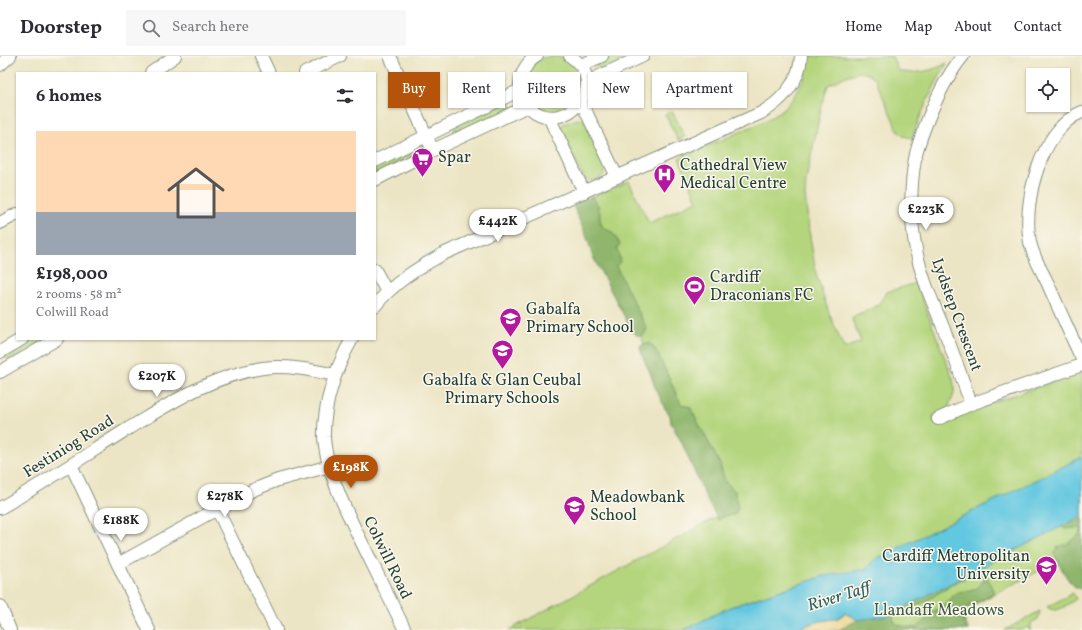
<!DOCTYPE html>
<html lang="en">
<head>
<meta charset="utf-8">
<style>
	:root { --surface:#fff; --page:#f7f7f7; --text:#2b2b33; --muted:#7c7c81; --line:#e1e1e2; --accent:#b45309 }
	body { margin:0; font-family:Vollkorn,serif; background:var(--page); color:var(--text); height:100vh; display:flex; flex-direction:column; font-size:15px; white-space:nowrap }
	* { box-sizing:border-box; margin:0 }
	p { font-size:13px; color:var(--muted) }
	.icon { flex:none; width:22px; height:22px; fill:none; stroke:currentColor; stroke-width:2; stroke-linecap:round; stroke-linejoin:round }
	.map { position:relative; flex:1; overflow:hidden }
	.panel { position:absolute; left:16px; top:16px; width:360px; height:268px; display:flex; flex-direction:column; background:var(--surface); border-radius:0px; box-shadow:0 1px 3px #0004 }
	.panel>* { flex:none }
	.banner { position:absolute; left:388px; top:16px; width:380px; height:36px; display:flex; gap:8px }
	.controls { position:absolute; left:1026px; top:12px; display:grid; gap:8px }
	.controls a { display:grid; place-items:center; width:44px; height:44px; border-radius:0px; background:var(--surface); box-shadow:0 1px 3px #0004; font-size:20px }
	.price { position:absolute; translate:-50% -34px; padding:0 9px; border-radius:14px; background:#fff; color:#222; font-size:13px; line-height:26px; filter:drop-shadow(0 1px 2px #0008) }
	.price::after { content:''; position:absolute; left:50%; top:24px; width:12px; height:9px; margin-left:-6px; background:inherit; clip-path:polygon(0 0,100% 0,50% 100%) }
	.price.on { background:var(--accent); color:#fff }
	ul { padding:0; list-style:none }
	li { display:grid; align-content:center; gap:8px; height:212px; padding:0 20px }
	li span { display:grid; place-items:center; height:124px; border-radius:0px; color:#555 }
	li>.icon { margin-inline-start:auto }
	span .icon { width:72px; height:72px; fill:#fffc; stroke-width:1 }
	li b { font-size:17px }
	h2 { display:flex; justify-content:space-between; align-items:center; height:48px; padding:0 20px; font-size:17px }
	.tag { padding:0 14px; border-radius:0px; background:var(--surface); box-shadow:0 1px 3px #0004; font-size:14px; line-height:36px }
	.tag.on { background:var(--accent); color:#fff }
	header { display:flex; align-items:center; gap:24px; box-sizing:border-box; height:56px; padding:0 20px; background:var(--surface); border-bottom:1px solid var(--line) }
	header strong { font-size:19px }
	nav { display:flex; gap:22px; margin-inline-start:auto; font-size:14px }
	.search { width:280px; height:36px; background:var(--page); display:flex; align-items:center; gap:10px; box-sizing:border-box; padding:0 14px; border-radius:0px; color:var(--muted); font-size:15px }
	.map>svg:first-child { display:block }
	.green { fill:#b4d57d; stroke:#6a8958 }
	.forest { fill:#8fb66c; stroke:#577a50 }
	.sand { fill:#eeda9e; stroke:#868c69 }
	.water { fill:#62c7e0; stroke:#40828a }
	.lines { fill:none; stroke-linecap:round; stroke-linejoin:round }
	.minor-casing { stroke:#86917c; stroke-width:14 }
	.minor { stroke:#fff; stroke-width:12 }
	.labels { text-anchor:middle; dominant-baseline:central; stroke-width:3; stroke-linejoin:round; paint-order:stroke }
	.poi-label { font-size:16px; fill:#1f3d34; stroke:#fbf7ec; text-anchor:start }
	.street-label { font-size:16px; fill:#1f3d34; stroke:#fbf7ec }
	.park-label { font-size:16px; fill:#3d5b43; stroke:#fbf7ec }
	.water-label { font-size:17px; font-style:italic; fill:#30605f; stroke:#fbf7ec }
</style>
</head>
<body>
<header>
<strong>Doorstep</strong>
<div class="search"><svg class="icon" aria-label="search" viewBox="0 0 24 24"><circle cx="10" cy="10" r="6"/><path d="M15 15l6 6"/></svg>Search here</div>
<nav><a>Home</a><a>Map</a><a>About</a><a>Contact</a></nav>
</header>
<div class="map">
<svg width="1082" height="574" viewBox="0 0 1082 574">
	<rect width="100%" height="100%" fill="#fbf7ec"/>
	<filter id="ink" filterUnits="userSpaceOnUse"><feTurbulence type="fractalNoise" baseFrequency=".025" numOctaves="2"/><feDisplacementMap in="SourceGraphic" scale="8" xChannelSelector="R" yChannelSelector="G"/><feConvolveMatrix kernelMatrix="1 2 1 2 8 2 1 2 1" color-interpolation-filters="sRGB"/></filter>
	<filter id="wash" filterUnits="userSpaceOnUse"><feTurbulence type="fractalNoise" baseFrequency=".012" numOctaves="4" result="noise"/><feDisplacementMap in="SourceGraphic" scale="16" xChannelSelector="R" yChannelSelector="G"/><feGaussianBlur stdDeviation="0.9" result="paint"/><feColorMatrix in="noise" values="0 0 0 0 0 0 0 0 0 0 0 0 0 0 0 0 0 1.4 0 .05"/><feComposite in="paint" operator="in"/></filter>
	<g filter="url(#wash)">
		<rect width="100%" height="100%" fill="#ece5c5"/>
		<!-- green -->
		<path class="green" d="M612 0H633L600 14 597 11V7Z
			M809 0H892L898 15C914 19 933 15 947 7 933 32 921 56 912 82L903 80 898 75 876 25C863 7 844 22 828 29L821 53 806 124 805 139 809 174 816 218 829 257 844 292 861 286 852 264 853 261 856 259 877 250 887 236 916 227 953 323C955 334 955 339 949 349L950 351 933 360 934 366 1082 316V401L874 504 867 513 824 520 730 551 684 574H509L724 457 578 147 629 125 649 167 697 145 679 102C700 93 722 84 744 74 757 68 771 63 782 54 797 41 808 20 809 0Z
			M525 28a28 28 0 1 1 56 0a28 28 0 1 1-56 0Z
			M509 45 513 53 456 79 453 71Z
			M672 55 685 81 678 84 665 58Z
			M583 62 607 109 603 120 594 125 584 123 560 72 563 68 577 63 579 64Z
			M421 88 424 92 375 119V109Z
			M31 283H47L9 305 5 298Z
			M1082 460V495L1060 504 960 556 969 574H838L887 560Z
			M1073 537 1076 543C1068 548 1056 559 1047 551Z
			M1040 555 1038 563 1031 567V574H1029L1028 571 1022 574H1005Z"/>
		<!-- forest -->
		<path class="forest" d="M592 141C594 144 598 148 599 152 602 164 596 170 612 176L620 188 617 192 620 206 616 210 647 273 644 279C638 281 635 279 631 273L592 199C589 181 579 166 573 149L574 147Z
			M647 287 652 289 657 296 681 348 690 351 720 408 725 425 735 435 738 453 734 459 726 460 718 464 707 444 681 385 671 367 670 359 664 351 661 343 656 334 651 319 642 299 640 291 643 288Z
			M1082 436V533C1069 533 1059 507 1054 497L1058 491 1067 488 1073 484 1080 477 1082 473 1077 472 1064 473 1057 461Z
			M966 511 972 519 956 526 926 545 902 556 897 557 894 559 893 563C898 573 907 569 916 572L928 561 948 546 954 539 959 536 964 535H970L977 532 987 521 994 537 962 554 961 560 967 574H834Z"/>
		<!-- sand -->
		<path class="sand" d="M845 557 858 564 838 574H794L816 566 838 562Z"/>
		<!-- water -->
		<path class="water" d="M1082 401V460L887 560 858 564 845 557 838 562 816 566 794 574H684L730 551 824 520 866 513 874 504Z"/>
	</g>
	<g filter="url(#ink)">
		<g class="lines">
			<defs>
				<path id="minor" d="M261 0 269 17
					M390 0 430 88
					M537 0C526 6 520 19 520 31 520 39 524 47 530 52 564 82 613 28 570 0
					M963 0C947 19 937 41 928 63 923 76 917 90 915 103 908 143 911 188 925 226 930 241 937 256 943 271 953 297 962 322 971 348
					M0 9 10 0
					M581 9 602 0
					M151 17 175 0
					M305 17 340 0
					M587 26 643 0
					M581 45 617 121
					M1082 56C1041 72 1022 147 1030 186 1033 201 1042 215 1048 228 1059 253 1070 278 1082 303
					M549 61 584 136
					M375 105 520 34
					M375 124 433 94 528 50
					M0 167 17 158
					M375 214 387 236
					M375 250C393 227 418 212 443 198L761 57C782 45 800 25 801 0
					M352 283C336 311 323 349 324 381 326 417 350 463 366 495 379 521 392 548 405 574
					M0 296 22 283
					M0 316 57 283
					M938 363 971 348 1082 309
					M71 409 149 574
					M0 452C44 427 86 399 129 372 171 347 213 319 263 312 287 309 312 314 335 319
					M217 453 276 574
					M118 508 217 453 253 434 278 424 330 410
					M0 550 10 574"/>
			</defs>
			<!-- minor casing -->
			<use href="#minor" class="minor-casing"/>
			<!-- minor -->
			<use href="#minor" class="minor"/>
		</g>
	</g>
	<!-- icons -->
	<defs>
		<symbol id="supermarket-pin" viewBox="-11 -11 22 30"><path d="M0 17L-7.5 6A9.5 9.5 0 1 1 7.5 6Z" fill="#b5179e" stroke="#fbf7ec"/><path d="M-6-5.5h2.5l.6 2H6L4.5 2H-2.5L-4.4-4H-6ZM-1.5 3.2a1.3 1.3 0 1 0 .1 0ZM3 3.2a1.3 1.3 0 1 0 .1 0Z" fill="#fff"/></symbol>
		<symbol id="hospital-pin" viewBox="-11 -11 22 30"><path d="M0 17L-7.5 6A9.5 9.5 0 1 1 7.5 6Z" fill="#b5179e" stroke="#fbf7ec"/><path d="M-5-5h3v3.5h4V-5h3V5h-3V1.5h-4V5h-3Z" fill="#fff"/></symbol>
		<symbol id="stadium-pin" viewBox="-11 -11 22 30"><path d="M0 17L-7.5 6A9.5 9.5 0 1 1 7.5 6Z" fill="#b5179e" stroke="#fbf7ec"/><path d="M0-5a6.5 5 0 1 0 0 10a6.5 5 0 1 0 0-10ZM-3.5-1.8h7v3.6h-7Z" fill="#fff"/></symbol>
		<symbol id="school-pin" viewBox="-11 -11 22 30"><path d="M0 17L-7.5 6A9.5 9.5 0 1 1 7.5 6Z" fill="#b5179e" stroke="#fbf7ec"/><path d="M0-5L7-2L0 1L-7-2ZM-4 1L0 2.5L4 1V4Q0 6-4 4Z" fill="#fff"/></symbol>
		<symbol id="university-pin" viewBox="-11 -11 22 30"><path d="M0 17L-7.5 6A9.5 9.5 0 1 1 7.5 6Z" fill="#b5179e" stroke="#fbf7ec"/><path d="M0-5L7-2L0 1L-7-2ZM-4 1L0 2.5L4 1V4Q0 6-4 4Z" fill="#fff"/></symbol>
	</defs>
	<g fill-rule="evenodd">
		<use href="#supermarket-pin" x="410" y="90" width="25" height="34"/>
		<use href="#hospital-pin" x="652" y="106" width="25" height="34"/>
		<use href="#stadium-pin" x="682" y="218" width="25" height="34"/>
		<use href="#school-pin" x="498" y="250" width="25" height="34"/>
		<use href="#school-pin" x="490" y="282" width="25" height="34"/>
		<use href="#school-pin" x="562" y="438" width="25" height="34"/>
		<use href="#university-pin" x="1034" y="498" width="25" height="34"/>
	</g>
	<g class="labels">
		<!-- poi labels -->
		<g class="poi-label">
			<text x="438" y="102">Spar</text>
			<text x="680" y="110">Cathedral View<tspan x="680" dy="18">Medical Centre</tspan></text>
			<text x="710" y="222">Cardiff<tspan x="710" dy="18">Draconians FC</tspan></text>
			<text x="526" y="254">Gabalfa<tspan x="526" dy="18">Primary School</tspan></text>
			<text x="502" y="325" text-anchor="middle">Gabalfa &amp; Glan Ceubal<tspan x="502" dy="18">Primary Schools</tspan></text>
			<text x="590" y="442">Meadowbank<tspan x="590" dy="18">School</tspan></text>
			<text x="1030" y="501" text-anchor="end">Cardiff Metropolitan<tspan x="1030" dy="18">University</tspan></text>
		</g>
		<!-- street labels -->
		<g class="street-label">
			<text transform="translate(956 259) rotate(70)">Lydstep Crescent</text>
			<text transform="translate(69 391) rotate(-32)">Festiniog Road</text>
			<text transform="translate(387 502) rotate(64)">Colwill Road</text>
		</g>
		<!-- park labels -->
		<g class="park-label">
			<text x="939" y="555">Llandaff Meadows</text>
		</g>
		<!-- water labels -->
		<g class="water-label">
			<text transform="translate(839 541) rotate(-17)">River Taff</text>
		</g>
	</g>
</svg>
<div class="controls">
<a><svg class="icon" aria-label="locate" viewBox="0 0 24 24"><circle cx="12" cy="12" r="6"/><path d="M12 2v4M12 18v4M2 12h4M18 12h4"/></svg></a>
</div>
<b class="price" style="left:926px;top:175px">£223K</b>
<b class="price" style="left:498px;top:187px">£442K</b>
<b class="price" style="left:157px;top:342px">£207K</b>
<b class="price on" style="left:351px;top:433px">£198K</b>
<b class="price" style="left:225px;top:462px">£278K</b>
<b class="price" style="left:121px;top:486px">£188K</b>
<div class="banner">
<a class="tag on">Buy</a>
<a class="tag">Rent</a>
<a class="tag">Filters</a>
<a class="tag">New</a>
<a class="tag">Apartment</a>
</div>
<section class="panel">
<h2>6 homes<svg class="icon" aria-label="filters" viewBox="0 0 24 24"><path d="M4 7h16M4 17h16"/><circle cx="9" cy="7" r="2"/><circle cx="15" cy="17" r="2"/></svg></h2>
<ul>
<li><span style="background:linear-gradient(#ffd9b3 65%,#9aa5b1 0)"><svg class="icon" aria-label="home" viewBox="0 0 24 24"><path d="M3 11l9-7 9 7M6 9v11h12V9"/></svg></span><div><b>£198,000</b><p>2 rooms · 58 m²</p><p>Colwill Road</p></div></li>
</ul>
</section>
</div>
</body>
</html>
